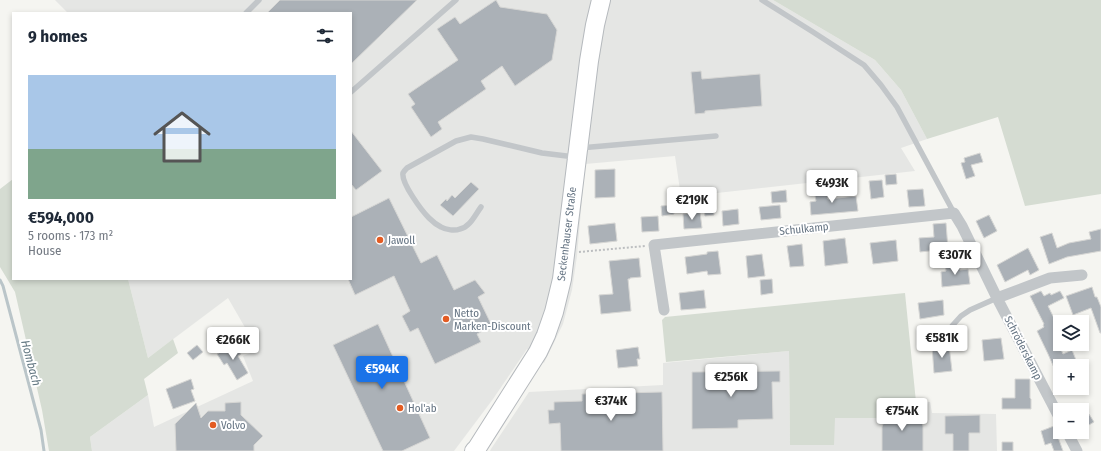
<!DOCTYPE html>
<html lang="en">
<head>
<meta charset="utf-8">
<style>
	:root { --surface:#fff; --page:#f2f2f3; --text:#1f2937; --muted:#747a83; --line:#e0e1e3; --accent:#1a73e8 }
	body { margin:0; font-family:"Fira Sans Condensed",sans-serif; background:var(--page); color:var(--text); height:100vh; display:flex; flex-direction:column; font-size:15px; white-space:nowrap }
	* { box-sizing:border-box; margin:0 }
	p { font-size:13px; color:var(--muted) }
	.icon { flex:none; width:22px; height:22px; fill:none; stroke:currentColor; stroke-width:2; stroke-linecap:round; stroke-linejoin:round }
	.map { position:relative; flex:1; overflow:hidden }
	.drawer { position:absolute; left:12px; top:12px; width:340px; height:268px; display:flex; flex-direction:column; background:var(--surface); border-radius:0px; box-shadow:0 2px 6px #0003 }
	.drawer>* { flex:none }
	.tools { position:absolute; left:1053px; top:315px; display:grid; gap:8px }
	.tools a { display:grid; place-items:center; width:36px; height:36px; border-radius:0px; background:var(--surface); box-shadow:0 2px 6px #0003; font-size:20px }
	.price { position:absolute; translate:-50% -34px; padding:0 9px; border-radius:4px; background:#fff; color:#222; font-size:13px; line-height:26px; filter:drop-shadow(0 1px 2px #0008) }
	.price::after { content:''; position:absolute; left:50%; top:24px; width:12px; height:9px; margin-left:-6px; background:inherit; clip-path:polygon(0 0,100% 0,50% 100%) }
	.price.current { background:var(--accent); color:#fff }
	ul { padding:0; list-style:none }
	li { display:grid; align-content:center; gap:8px; height:212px; padding:0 16px }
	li+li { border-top:1px solid var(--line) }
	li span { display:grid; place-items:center; height:124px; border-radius:0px; color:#555 }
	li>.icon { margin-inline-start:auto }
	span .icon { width:72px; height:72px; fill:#fffc; stroke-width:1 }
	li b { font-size:17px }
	h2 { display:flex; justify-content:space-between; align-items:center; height:48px; padding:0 16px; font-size:17px }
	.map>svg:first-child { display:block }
	.built { fill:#e5e6e4 }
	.green { fill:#d5dcd2 }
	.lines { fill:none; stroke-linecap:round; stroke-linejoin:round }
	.stream { stroke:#bac5c9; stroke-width:3 }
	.building { fill:#abb1b7; stroke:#d6d6d4 }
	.primary-casing { stroke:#b5b9bd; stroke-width:20 }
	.path { stroke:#bcbec0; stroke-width:2; stroke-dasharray:2 2; stroke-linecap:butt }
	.lane { stroke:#c2c6c9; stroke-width:5.5 }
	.street { stroke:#c2c6c9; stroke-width:11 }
	.primary { stroke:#fff; stroke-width:18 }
	.poi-dot { fill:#e35c23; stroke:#fff; stroke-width:1.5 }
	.labels { text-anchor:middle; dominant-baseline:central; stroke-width:4; stroke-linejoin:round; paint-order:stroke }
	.street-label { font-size:11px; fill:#647382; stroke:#fff }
	.poi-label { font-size:11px; fill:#647382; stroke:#fff; text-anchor:start }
	.water-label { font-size:12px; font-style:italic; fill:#5f747f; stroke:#fff }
</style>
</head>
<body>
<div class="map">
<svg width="1101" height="451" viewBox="0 0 1101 451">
	<rect width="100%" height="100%" fill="#f5f5f1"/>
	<!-- built -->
	<path class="built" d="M55 0H773L875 60 901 90 927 139 901 148 915 171 681 197 675 156 585 164 577 256 572 290 563 324 544 363 527 349 493 399 454 451H92L90 437 148 395 154 427 253 381 243 356 258 350 228 298 148 358 128 279H351V13H68Z
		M789 351 790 445 834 418 885 401 930 402 932 413 996 414 997 451H490L491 449 529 392 663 385V363Z"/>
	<!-- green -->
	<path class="green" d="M773 0H1101V194L1025 206 998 117 927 139 901 90 875 60Z
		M13 179V279H128L148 358 173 339 178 353 144 379 148 395 90 437 92 451H49L42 410 15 292 0 267V189Z
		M905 293 916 402 885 401 877 418H835L834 445H790L789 351 666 362 662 320 665 317Z"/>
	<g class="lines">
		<!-- stream -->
		<path class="stream" d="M0 280 3 286 41 430 44 451"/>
	</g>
	<!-- building -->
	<path class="building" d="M280 0H417L351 64V13H267Z
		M496 0 500 7 547 14 557 30 552 60 515 86 502 66 481 81 486 89 438 122 442 129 431 137 411 107 415 104 408 94 458 60 437 29 455 17 460 24Z
		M701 71 702 79 760 74 762 106 705 111V113L695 114 691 72Z
		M351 131 382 171 356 190 351 184Z
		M980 153 983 162 971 165 975 176 966 179 961 163 965 162 964 158Z
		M615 169V197L595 198V170Z
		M896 174 897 184 886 185 885 175Z
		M882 180 884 197 871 199 869 181Z
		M471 182 479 189 453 216 440 205 446 199 447 201 452 195 455 198Z
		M827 189 828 199 856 196 858 211 811 215 810 202 816 201 814 190Z
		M923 189 925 206 909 207 907 190Z
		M786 190 787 202 772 203 771 192Z
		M389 198 421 263 437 255 454 290 475 280 485 293 478 297 492 326 477 334 481 342 435 364 418 328 410 332 402 316 410 311 394 276 355 295 348 279H351V217Z
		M713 202 714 215 705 216 703 203Z
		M673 205 674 214 662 216 661 206Z
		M780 205 781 218 761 220 759 207Z
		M738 209 739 224 723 226 722 211Z
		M700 212 702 228 684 229 683 214Z
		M989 215 997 231 984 238 976 221Z
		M658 216 659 231 642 232 641 217Z
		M615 223 617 241 590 244 588 226Z
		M946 223 948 249 920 252 919 238 934 237 933 224Z
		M1101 229V251L1067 257 1049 264 1040 237 1052 233 1057 248 1069 243 1091 239 1089 232Z
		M845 238 848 263 825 266 823 241Z
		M896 240 898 261 873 264 870 243Z
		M802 244 804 266 790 267 787 246Z
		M1028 248 1039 270 1030 275 1028 270 1005 282 997 265Z
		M718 251 721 274 708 275 707 271 687 274 685 257 707 254V252Z
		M762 254 765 276 748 278 746 256Z
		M639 258 641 277 630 278V279H628L631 311 601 314 599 295 613 294 609 261Z
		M959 262 960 270 968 269 970 284 942 287 941 272 946 271 945 263Z
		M772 279 773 293 761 295 760 280Z
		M1092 287 1095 297H1097L1101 307V333H1100L1091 308 1073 315 1066 296Z
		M704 290 706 308 681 310 679 293Z
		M1041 291 1044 296 1050 293 1051 295 1060 291 1064 298 1048 306 1060 330V336L1056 338 1063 354 1072 350 1076 360 1062 366H1060V367L1055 370 1048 354 1037 331 1044 327 1043 325 1044 324 1030 296Z
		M943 300 944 315 920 319 918 303Z
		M378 324 430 438 402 451H383L333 345Z
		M1001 338 1004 359 984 361 982 340Z
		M234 344 241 354 238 356 248 373 237 380 227 363 224 365 217 354Z
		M197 345 203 352 193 360 187 353Z
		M949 345 952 371 934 373 932 346Z
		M638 347 640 359H637L638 366 618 368 616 350Z
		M780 371V382H772L773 419 738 420V428L692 429V372Z
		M191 379 194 389 191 390 195 401 173 409 166 389Z
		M1015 379H1030V398L1031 399V409H1002V398H1015Z
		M662 392 663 451H561L560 423 549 424 548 410H554V402L582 401V394Z
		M241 402V415L263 436 254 445V451H176L175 424 196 403 201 418 208 411H225V403Z
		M904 409 910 411 916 415 921 421 923 426V451H882V427L885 418 892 411Z
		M1089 414 1094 422 1082 429V416Z
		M980 415V433H969V451H953V434H945V416Z
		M1054 426 1063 451H1054L1051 443 1045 445 1041 431Z
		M1002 442H1013V451H1002Z"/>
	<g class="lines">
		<defs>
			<path id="primary" d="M474 451 477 448 538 352 546 335 554 312 562 279 589 61 595 25 601 0"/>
		</defs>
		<!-- primary casing -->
		<use href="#primary" class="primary-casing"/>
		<!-- path -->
		<path class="path" d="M579 252 645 246"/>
		<!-- lane -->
		<path class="lane" d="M762 0 813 32 864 65 881 85 897 107 954 213
			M246 13 259 0
			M351 92 456 0
			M580 148 716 136
			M481 207C475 215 470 227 460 229 455 231 446 230 441 227 437 225 432 221 429 218 422 211 401 183 403 173 404 171 406 169 407 168L456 141 471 137 483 139 542 153 575 157
			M952 326 961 316 970 310 997 298"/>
		<!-- street -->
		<path class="street" d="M997 298 1050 278 1082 275
			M664 310 654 245 954 213 962 226 997 298 1060 419
			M1067 432 1077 451"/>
		<!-- primary -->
		<use href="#primary" class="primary"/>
	</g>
	<!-- markers -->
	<g class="poi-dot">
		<circle cx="380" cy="240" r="4"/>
		<circle cx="446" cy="319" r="4"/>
		<circle cx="400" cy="408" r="4"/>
		<circle cx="213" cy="425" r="4"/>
	</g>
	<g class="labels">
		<!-- street labels -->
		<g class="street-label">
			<text transform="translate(804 229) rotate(-6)">Schulkamp</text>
			<text transform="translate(567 234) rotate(-83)">Seckenhauser Straße</text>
			<text transform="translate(1023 348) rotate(63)">Schröderskamp</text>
		</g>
		<!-- poi labels -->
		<g class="poi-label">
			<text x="388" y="240">Jawoll</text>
			<text x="454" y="313">Netto<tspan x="454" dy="13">Marken-Discount</tspan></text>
			<text x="408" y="408">Hol'ab</text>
			<text x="221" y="425">Volvo</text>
		</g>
		<!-- water labels -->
		<g class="water-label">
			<text transform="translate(31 363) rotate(75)">Hombach</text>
		</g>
	</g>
</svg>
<div class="tools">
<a><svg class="icon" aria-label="layers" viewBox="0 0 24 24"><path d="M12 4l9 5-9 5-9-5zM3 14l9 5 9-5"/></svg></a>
<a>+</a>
<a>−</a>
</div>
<b class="price" style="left:832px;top:204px">€493K</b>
<b class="price" style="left:692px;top:221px">€219K</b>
<b class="price" style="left:955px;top:276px">€307K</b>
<b class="price" style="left:942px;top:359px">€581K</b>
<b class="price" style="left:233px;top:361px">€266K</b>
<b class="price current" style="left:382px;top:390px">€594K</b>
<b class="price" style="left:731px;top:398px">€256K</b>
<b class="price" style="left:611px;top:422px">€374K</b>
<b class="price" style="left:902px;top:432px">€754K</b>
<section class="drawer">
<h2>9 homes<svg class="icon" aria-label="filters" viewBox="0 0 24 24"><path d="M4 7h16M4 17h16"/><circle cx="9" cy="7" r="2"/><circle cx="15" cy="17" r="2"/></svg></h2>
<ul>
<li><span style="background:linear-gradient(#a9c7e8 60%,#7fa58c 0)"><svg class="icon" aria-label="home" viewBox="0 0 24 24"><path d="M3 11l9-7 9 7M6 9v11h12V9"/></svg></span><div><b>€594,000</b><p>5 rooms · 173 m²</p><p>House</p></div></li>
</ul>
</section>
</div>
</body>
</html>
